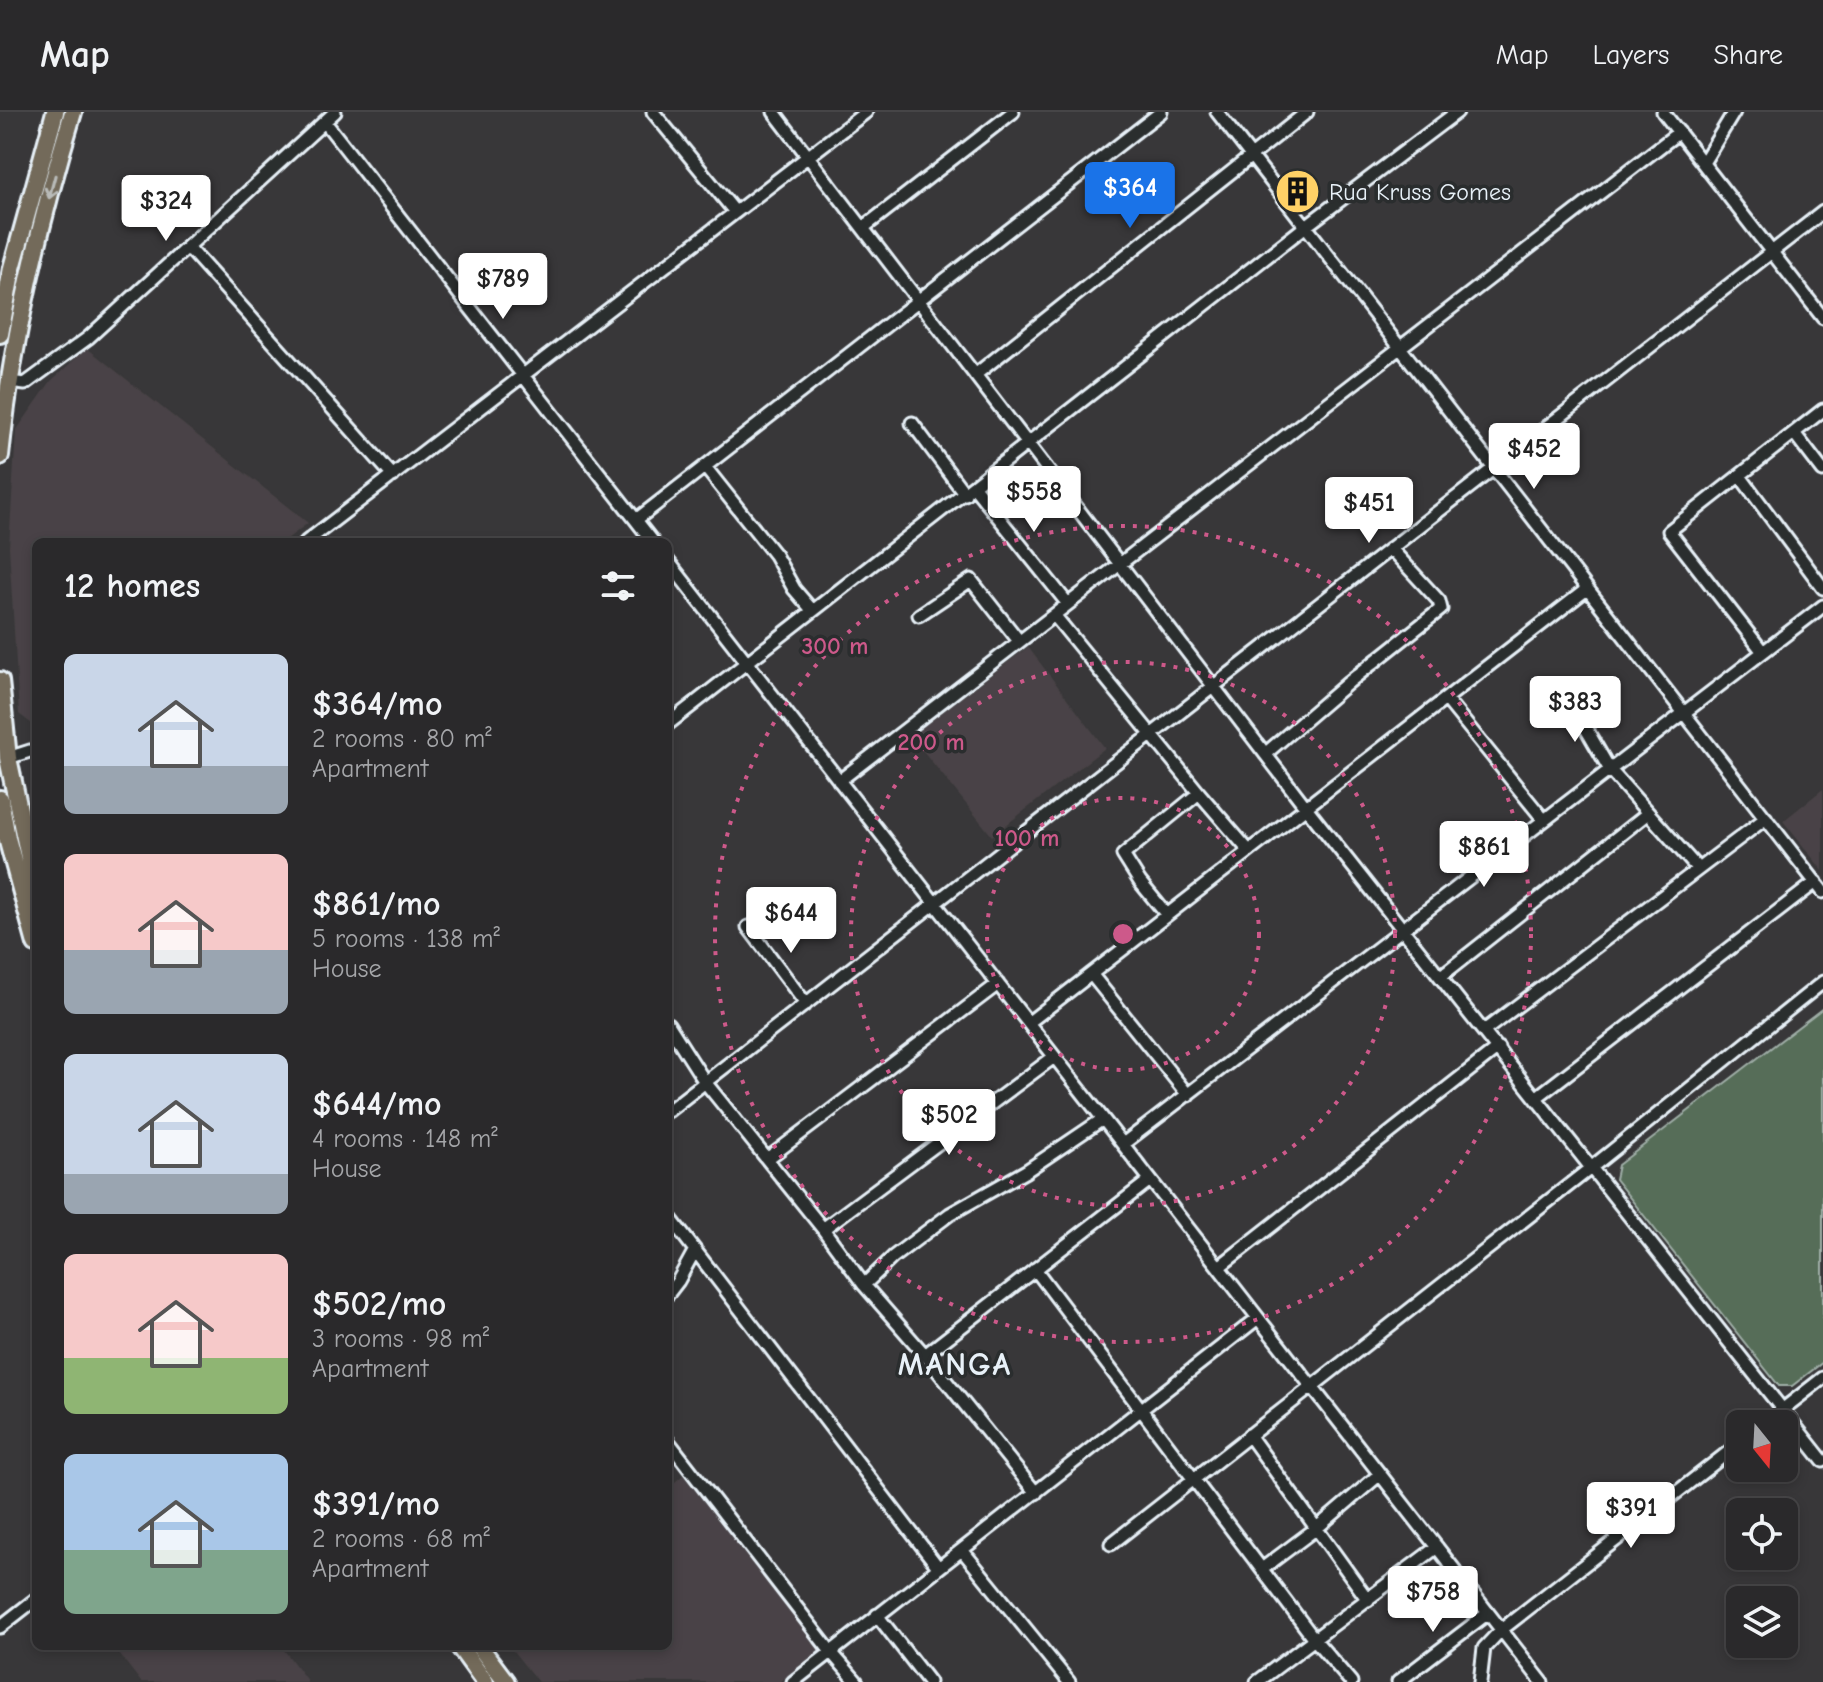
<!DOCTYPE html>
<html lang="en">
<head>
<meta charset="utf-8">
<style>
	:root { --surface:#2a292b; --page:#323133; --text:#f1f3f6; --muted:#a5a6a9; --line:#464547; --accent:#1a73e8 }
	body { margin:0; font-family:"Comic Neue",sans-serif; background:var(--page); color:var(--text); height:100vh; display:flex; flex-direction:column; font-size:30px; white-space:nowrap }
	* { box-sizing:border-box; margin:0 }
	p { font-size:26px; color:var(--muted) }
	.icon { flex:none; width:44px; height:44px; fill:none; stroke:currentColor; stroke-width:2; stroke-linecap:round; stroke-linejoin:round }
	.map { position:relative; flex:1; overflow:hidden }
	.sheet { position:absolute; left:32px; top:426px; width:640px; height:1112px; display:flex; flex-direction:column; background:var(--surface); border-radius:12px; box-shadow:0 4px 12px #0003,0 0 0 2px var(--line) }
	.sheet>* { flex:none }
	.needle { width:52px; rotate:162deg }
	.tools { position:absolute; left:1726px; top:1298px; display:grid; gap:16px }
	.tools a { display:grid; place-items:center; width:72px; height:72px; border-radius:12px; background:var(--surface); box-shadow:0 4px 12px #0003,0 0 0 2px var(--line); font-size:40px }
	.price { position:absolute; translate:-50% -68px; padding:0 18px; border-radius:8px; background:#fff; color:#222; font-size:26px; line-height:52px; filter:drop-shadow(0 2px 4px #0008) }
	.price::after { content:''; position:absolute; left:50%; top:48px; width:24px; height:18px; margin-left:-12px; background:inherit; clip-path:polygon(0 0,100% 0,50% 100%) }
	.price.active { background:var(--accent); color:#fff }
	ul { padding:0; list-style:none }
	li { display:flex; align-items:center; gap:24px; height:200px; padding:0 32px }
	li span { display:grid; place-items:center; flex:none; width:224px; height:160px; border-radius:12px; color:#555 }
	li>.icon { margin-inline-start:auto }
	span .icon { width:96px; height:96px; fill:#fffc; stroke-width:1 }
	li b { font-size:34px }
	h2 { display:flex; justify-content:space-between; align-items:center; height:96px; padding:0 32px; font-size:34px }
	header { display:flex; align-items:center; gap:48px; box-sizing:border-box; height:112px; padding:0 40px; background:var(--surface); border-bottom:2px solid var(--line) }
	header strong { font-size:38px }
	nav { display:flex; gap:44px; margin-inline-start:auto; font-size:28px }
	.map>svg:first-child { display:block }
	.built { fill:#494346 }
	.green { fill:#576d59; stroke:#a0afa8; stroke-width:2 }
	.lines { fill:none; stroke-linecap:round; stroke-linejoin:round }
	.minor-casing { stroke:#e8f1f8; stroke-width:17 }
	.highway-casing { stroke:#e8f1f8; stroke-width:22 }
	.minor { stroke:#2a2d2e; stroke-width:11 }
	.highway { stroke:#736b5a; stroke-width:16 }
	.oneway { stroke:#b9bbb9 }
	.ring { fill:none; stroke:#cd598a; stroke-width:4; stroke-dasharray:4 8 }
	.labels { text-anchor:middle; dominant-baseline:central; stroke-width:7; stroke-linejoin:round; paint-order:stroke }
	.poi-label { font-size:24px; fill:#e8f1f8; stroke:#2a2d2e; text-anchor:start }
	.district-label { font-size:32px; font-weight:bold; letter-spacing:2px; fill:#e8f1f8; stroke:#2a2d2e }
	.centre { fill:#cd598a; stroke:#2a2d2e; stroke-width:4 }
	.ring-label { font-size:24px; text-anchor:middle; font-weight:bold; fill:#cd598a; stroke:#2a2d2e; stroke-width:7; stroke-linejoin:round; paint-order:stroke }
</style>
</head>
<body>
<header>
<strong>Map</strong>
<nav><a>Map</a><a>Layers</a><a>Share</a></nav>
</header>
<div class="map">
<svg width="1823" height="1570" viewBox="0 0 1823 1570">
	<rect width="100%" height="100%" fill="#383739"/>
	<filter id="ink" filterUnits="userSpaceOnUse"><feTurbulence type="fractalNoise" baseFrequency=".0125" numOctaves="2"/><feDisplacementMap in="SourceGraphic" scale="16" xChannelSelector="R" yChannelSelector="G"/><feConvolveMatrix kernelMatrix="1 2 1 2 8 2 1 2 1" color-interpolation-filters="sRGB"/></filter>
	<g filter="url(#ink)">
		<!-- built -->
		<path class="built" d="M87 236 308 411 283 430H36V615L19 602 9 435 16 319 51 269Z
			M1028 535 1105 636 992 724 911 624Z
			M1823 677V759L1783 709Z
			M683 1363 820 1538 780 1570H538L509 1534H668V1376Z
			M113 1534H281L308 1570H141Z"/>
		<!-- green -->
		<path class="green" d="M1823 896V1250L1792 1274H1779L1615 1067 1618 1053Z"/>
		<g class="lines">
			<defs>
				<path id="minor" d="M653 0 735 100
					M774 0 1305 694 1823 1349
					M1217 0 1823 780
					M1663 0 1823 206
					M325 10 653 430
					M1703 51 1734 0
					M863 116 1013 0
					M188 135 393 364
					M975 263 1307 0
					M9 270 25 272 88 226 335 0
					M912 311 965 382
					M1794 321 1823 359
					M705 355 775 443 794 477 812 498
					M1740 364 1823 476
					M974 375 1068 492
					M636 408 1161 0
					M306 430 866 0
					M668 449 1542 1570
					M919 503 971 468 1019 529
					M1054 503 1199 681 1249 739
					M1763 540 1669 419 1823 298
					M1446 587 1544 708
					M1570 589 1610 658 1698 757
					M668 612 1306 114 1457 0
					M1265 642 1349 570 1441 497 1439 489 1392 438
					M8 646 36 637
					M839 669 1679 20
					M1167 803 1140 770 1123 743 1199 681
					M748 815 806 892
					M1091 862 1188 983
					M1441 864 1648 701
					M1028 911 1587 477
					M668 912 705 970 823 1117 864 1173 925 1243 1036 1381
					M1484 919 1766 706
					M1537 985 1816 770
					M668 999 1823 100
					M1123 1032 1823 494
					M767 1047 998 872
					M668 1103 938 1455
					M823 1117 1054 945
					M1219 1155 1498 936
					M1035 1157 1315 1528 1351 1570
					M864 1173 893 1145 950 1102 1026 1059 1103 1007
					M668 1182 678 1169 695 1138
					M925 1243 1150 1068
					M1764 1312 1823 1266
					M1249 1323 1368 1488
					M668 1329 831 1540 857 1570
					M1111 1432 1592 1055 1823 870
					M962 1438 1069 1570
					M1262 1457 1318 1415 1380 1362
					M877 1503 929 1570
					M0 1515 36 1487
					M793 1570 1258 1206
					M1257 1570 1437 1435
					M1398 1570 1488 1501
					M1480 1570 1484 1536 1501 1518 1740 1331"/>
				<path id="highway" d="M0 222 12 156 55 0
					M0 344C12 226 39 113 73 0
					M0 569 8 646 36 778
					M0 687 7 726 36 832
					M459 1534 485 1570
					M479 1534 506 1570"/>
			</defs>
			<!-- minor casing -->
			<use href="#minor" class="minor-casing"/>
			<!-- highway casing -->
			<use href="#highway" class="highway-casing"/>
			<!-- minor -->
			<use href="#minor" class="minor"/>
			<!-- highway -->
			<use href="#highway" class="highway"/>
		</g>
		<!-- one-way arrows -->
		<defs><path id="oneway-shaft" d="M-6 0H5M1.5-3L5.5 0L1.5 3" fill="none" stroke-width="1.6" stroke-linecap="round" stroke-linejoin="round" transform="scale(2)"/></defs>
		<use class="oneway" href="#oneway-shaft" transform="translate(52 75) rotate(105)"/>
	</g>
	<!-- distance rings -->
	<g class="ring">
		<circle cx="1123" cy="822" r="136"/>
		<circle cx="1123" cy="822" r="272"/>
		<circle cx="1123" cy="822" r="408"/>
	</g>
	<!-- icons -->
	<defs>
		<symbol id="building-disc" viewBox="-11 -11 22 22"><circle r="9.5" fill="#ffd166" stroke="#2a2d2e"/><path d="M-4-6H4V6H1V3H-1V6H-4ZM-2.5-4.3h1.7v1.8h-1.7ZM.8-4.3h1.7v1.8H.8ZM-2.5-1h1.7V.8h-1.7ZM.8-1h1.7V.8H.8Z" fill="#111"/></symbol>
	</defs>
	<g fill-rule="evenodd">
		<use href="#building-disc" x="1272" y="54" width="51" height="51"/>
	</g>
	<g class="labels">
		<!-- poi labels -->
		<g class="poi-label">
			<text x="1329" y="80">Rua Kruss Gomes</text>
		</g>
		<!-- district labels -->
		<g class="district-label">
			<text x="955" y="1252">MANGA</text>
		</g>
	</g>
	<circle cx="1123" cy="822" r="12" class="centre"/>
	<g class="ring-label">
		<text x="835" y="542">300 m</text>
		<text x="931" y="638">200 m</text>
		<text x="1027" y="734">100 m</text>
	</g>
</svg>
<div class="tools">
<a><svg class="needle" viewBox="-14 -14 28 28"><path d="M0-13l5 13h-10z" fill="#e53935"/><path d="M0 13l5-13h-10z" fill="#a5a6a9"/></svg></a>
<a><svg class="icon" aria-label="locate" viewBox="0 0 24 24"><circle cx="12" cy="12" r="6"/><path d="M12 2v4M12 18v4M2 12h4M18 12h4"/></svg></a>
<a><svg class="icon" aria-label="layers" viewBox="0 0 24 24"><path d="M12 4l9 5-9 5-9-5zM3 14l9 5 9-5"/></svg></a>
</div>
<b class="price active" style="left:1130px;top:118px">$364</b>
<b class="price" style="left:166px;top:131px">$324</b>
<b class="price" style="left:503px;top:209px">$789</b>
<b class="price" style="left:1534px;top:379px">$452</b>
<b class="price" style="left:1034px;top:422px">$558</b>
<b class="price" style="left:1369px;top:433px">$451</b>
<b class="price" style="left:1575px;top:632px">$383</b>
<b class="price" style="left:1484px;top:777px">$861</b>
<b class="price" style="left:791px;top:843px">$644</b>
<b class="price" style="left:949px;top:1045px">$502</b>
<b class="price" style="left:1631px;top:1438px">$391</b>
<b class="price" style="left:1433px;top:1522px">$758</b>
<section class="sheet">
<h2>12 homes<svg class="icon" aria-label="filters" viewBox="0 0 24 24"><path d="M4 7h16M4 17h16"/><circle cx="9" cy="7" r="2"/><circle cx="15" cy="17" r="2"/></svg></h2>
<ul>
<li><span style="background:linear-gradient(#c9d6e8 70%,#9aa5b1 0)"><svg class="icon" aria-label="home" viewBox="0 0 24 24"><path d="M3 11l9-7 9 7M6 9v11h12V9"/></svg></span><div><b>$364/mo</b><p>2 rooms · 80 m²</p><p>Apartment</p></div></li>
<li><span style="background:linear-gradient(#f6c9c9 60%,#9aa5b1 0)"><svg class="icon" aria-label="home" viewBox="0 0 24 24"><path d="M3 11l9-7 9 7M6 9v11h12V9"/></svg></span><div><b>$861/mo</b><p>5 rooms · 138 m²</p><p>House</p></div></li>
<li><span style="background:linear-gradient(#c9d6e8 75%,#9aa5b1 0)"><svg class="icon" aria-label="home" viewBox="0 0 24 24"><path d="M3 11l9-7 9 7M6 9v11h12V9"/></svg></span><div><b>$644/mo</b><p>4 rooms · 148 m²</p><p>House</p></div></li>
<li><span style="background:linear-gradient(#f6c9c9 65%,#8fb573 0)"><svg class="icon" aria-label="home" viewBox="0 0 24 24"><path d="M3 11l9-7 9 7M6 9v11h12V9"/></svg></span><div><b>$502/mo</b><p>3 rooms · 98 m²</p><p>Apartment</p></div></li>
<li><span style="background:linear-gradient(#a9c7e8 60%,#7fa58c 0)"><svg class="icon" aria-label="home" viewBox="0 0 24 24"><path d="M3 11l9-7 9 7M6 9v11h12V9"/></svg></span><div><b>$391/mo</b><p>2 rooms · 68 m²</p><p>Apartment</p></div></li>
</ul>
</section>
</div>
</body>
</html>
